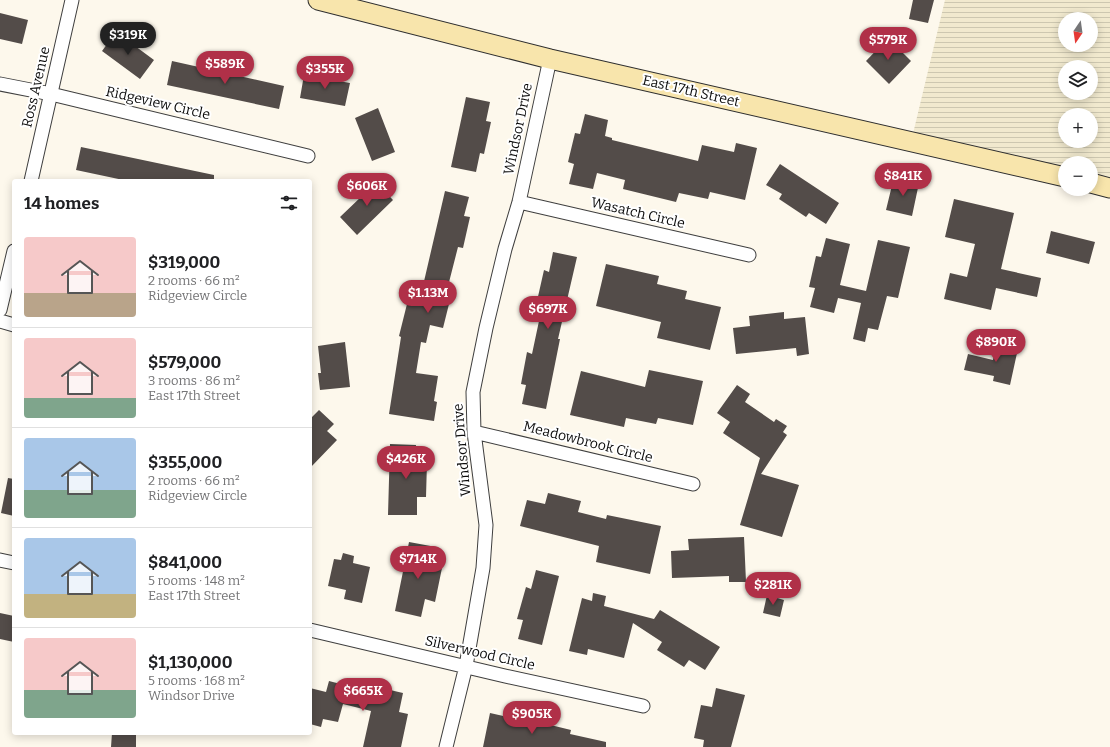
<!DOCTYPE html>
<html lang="en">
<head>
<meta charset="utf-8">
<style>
	:root { --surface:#fff; --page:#f2f2f2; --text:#202124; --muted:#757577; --line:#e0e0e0; --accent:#b03048 }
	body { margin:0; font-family:Bitter,serif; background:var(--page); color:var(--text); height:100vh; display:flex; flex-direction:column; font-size:15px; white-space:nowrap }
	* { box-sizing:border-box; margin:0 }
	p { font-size:13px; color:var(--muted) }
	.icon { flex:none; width:22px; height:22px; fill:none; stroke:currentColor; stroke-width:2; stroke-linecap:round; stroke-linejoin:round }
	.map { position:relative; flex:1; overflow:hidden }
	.side { position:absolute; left:12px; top:179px; width:300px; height:556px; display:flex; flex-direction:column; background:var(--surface); border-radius:4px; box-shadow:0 2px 10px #0003 }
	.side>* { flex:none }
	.needle { width:26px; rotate:193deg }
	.controls { position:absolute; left:1058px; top:12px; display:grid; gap:8px }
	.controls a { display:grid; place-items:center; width:40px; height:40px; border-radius:50%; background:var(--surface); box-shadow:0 2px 10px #0003; font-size:20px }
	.price { position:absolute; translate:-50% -34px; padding:0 9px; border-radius:14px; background:var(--accent); color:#fff; font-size:13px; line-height:26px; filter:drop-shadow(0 1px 2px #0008) }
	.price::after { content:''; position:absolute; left:50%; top:24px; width:12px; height:9px; margin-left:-6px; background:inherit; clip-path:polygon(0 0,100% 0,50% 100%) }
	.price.current { background:#222; color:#fff }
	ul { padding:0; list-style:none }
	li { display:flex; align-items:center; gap:12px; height:100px; padding:0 12px }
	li+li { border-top:1px solid var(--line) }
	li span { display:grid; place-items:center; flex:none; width:112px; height:80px; border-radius:4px; color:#555 }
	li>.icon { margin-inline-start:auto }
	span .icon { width:48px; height:48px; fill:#fffc; stroke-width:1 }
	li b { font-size:17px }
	h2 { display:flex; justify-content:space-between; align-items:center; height:48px; padding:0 12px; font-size:17px }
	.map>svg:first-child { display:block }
	.farmland { fill:url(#farmland-rules); fill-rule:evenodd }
	.building { fill:#534c49 }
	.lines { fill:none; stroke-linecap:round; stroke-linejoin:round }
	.minor-casing { stroke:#3f3f3f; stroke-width:15 }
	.secondary-casing { stroke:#2e2e2e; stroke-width:21 }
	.minor { stroke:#fff; stroke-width:13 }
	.secondary { stroke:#f8e5ac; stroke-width:19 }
	.labels { text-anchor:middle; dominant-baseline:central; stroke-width:4; stroke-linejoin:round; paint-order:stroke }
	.street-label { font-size:14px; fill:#0c0c0c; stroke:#fff }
</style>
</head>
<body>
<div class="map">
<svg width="1110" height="747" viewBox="0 0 1110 747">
	<defs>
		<pattern id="farmland-rules" width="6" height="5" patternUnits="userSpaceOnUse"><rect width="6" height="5" fill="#f1e9ce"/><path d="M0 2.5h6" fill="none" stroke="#cdc7b0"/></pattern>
	</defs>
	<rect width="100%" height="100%" fill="#fdf8ec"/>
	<!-- farmland -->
	<path class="farmland" d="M945 0H1110V189L1091 185V163H1065V178L911 142ZM1065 19H1091V45H1065ZM1065 67H1091V93H1065ZM1065 115H1091V141H1065Z"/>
	<!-- building -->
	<path class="building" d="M913 0H934L928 23 909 19Z
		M0 13 28 20 22 44 0 39Z
		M116 32 154 60 140 79 102 51Z
		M888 38 911 61 889 84 866 61Z
		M172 61 284 86 279 109 167 85Z
		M304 75 350 83 345 106 300 98Z
		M466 97 490 102 486 121 491 122 484 154 480 153 476 172 451 167Z
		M378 108 395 152 372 161 355 118Z
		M585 114 608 120 605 136 612 138V140L698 161 702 145 734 152 736 143 757 148 745 200 710 192 708 199 679 193 676 202 623 189 625 180 597 173 593 189 569 184 574 164 568 162 575 133 580 134Z
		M81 147 214 175V181H128L76 170Z
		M780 164 839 203 826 224 809 213 806 217 779 199 782 194 766 185Z
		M894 177 919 183 912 216 886 210Z
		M372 178 393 200 357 235 340 217 363 195 358 191Z
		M445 191 469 197 464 216 470 217 463 248 458 247 446 294 451 296 443 328 430 325 426 343 421 342 416 373 438 376 434 401 437 402 434 421 389 414 401 337 399 336 408 300 412 301 415 289 422 290Z
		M954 199 1014 213 1001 269 1041 278 1037 297 996 288 991 310 944 299 950 273 967 277 975 244 945 237Z
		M1051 231 1095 242 1089 264 1046 253Z
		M826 238 850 244 840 285 866 291 878 240 910 247 898 298 887 296 878 330 868 328 865 342 853 339 861 303 838 298 834 313 810 307 815 288 809 287 816 256 821 257Z
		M553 252 577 257 558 339H560L546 409 522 404 526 385 521 384 527 352 532 354 539 321H537L541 302 537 301 544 270 549 272Z
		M606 264 659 276 657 284 687 291 685 299 721 307 710 350 657 338 661 322 596 306Z
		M784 312V319L805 317 809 354 797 356 796 348 736 354 733 328 750 326 749 316Z
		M997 340 1019 344 1010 385 993 381 994 376 964 370 968 354 993 360Z
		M345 342 350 387 320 390 318 373H321L318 346Z
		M649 370 703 381 693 425 658 418 656 424 626 418 624 427 570 415 581 371 645 387Z
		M737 385 750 394 745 402 774 422 776 419 787 426 783 432 787 435 761 474 799 485 782 537 740 525 760 458 723 433 730 422 717 413Z
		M319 410 334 424 327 431 337 440 310 468V419Z
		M390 444 416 445 415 462H427L426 497H417V515H388Z
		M8 478 14 479V516L1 513Z
		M548 493 581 501 578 512 606 519 607 515 661 526 650 574 596 562 599 546 520 526 527 500 545 504Z
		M744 537 746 582H729V576L672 578 671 551 689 550 688 539Z
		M409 542 436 547 432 566 442 568 435 602 425 599 421 617 395 611Z
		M343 553 354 556 353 563 370 567 362 603 344 599 346 590 328 586 334 559 341 560Z
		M536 570 559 576 542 645 518 639 523 620 517 619 526 587 531 589Z
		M593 593 606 596 604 606 654 619 660 610 720 647 705 670 689 660 684 667 657 650 662 642 633 623 624 658 588 649 587 655 569 651 582 598 592 601Z
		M767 595 784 600 780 617 763 613Z
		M0 613 14 616V642L0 639Z
		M329 681 375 693 377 687 403 693 399 712 408 714 401 747H363L371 711 343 704 338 722 323 719 321 727 310 724V688L326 692Z
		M716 688 745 695 731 747H703L704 740 694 738 701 705 712 707Z
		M490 713 526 721V719L571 730 570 734 606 742V747H483Z
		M112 733H136V747H111Z"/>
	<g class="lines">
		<defs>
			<path id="minor" d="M0 84 51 94 308 156
				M31 181 72 0
				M519 202 749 255
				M0 310 14 251
				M0 321 14 325
				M474 432 693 484
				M0 560 14 563
				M310 630 505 676 643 706
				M446 747 466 666 483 568 486 525 474 432 473 392 486 328 505 249 519 202 550 59"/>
			<path id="secondary" d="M318 0 550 59 1065 177
				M1091 183 1110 188"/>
		</defs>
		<!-- minor casing -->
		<use href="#minor" class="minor-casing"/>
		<!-- secondary casing -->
		<use href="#secondary" class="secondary-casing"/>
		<!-- minor -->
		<use href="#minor" class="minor"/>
		<!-- secondary -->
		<use href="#secondary" class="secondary"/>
	</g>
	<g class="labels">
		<!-- street labels -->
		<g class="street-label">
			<text transform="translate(36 87) rotate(-77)">Ross Avenue</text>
			<text transform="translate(691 91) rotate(13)">East 17th Street</text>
			<text transform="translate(158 103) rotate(13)">Ridgeview Circle</text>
			<text transform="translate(518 129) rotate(-78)">Windsor Drive</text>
			<text transform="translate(638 213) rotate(13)">Wasatch Circle</text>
			<text transform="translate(588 442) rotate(14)">Meadowbrook Circle</text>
			<text transform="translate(462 450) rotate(-95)">Windsor Drive</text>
			<text transform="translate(480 653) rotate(13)">Silverwood Circle</text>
		</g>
	</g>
</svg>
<div class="controls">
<a><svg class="needle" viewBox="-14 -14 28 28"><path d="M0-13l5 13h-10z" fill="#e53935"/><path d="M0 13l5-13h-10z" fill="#757577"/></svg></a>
<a><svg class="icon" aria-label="layers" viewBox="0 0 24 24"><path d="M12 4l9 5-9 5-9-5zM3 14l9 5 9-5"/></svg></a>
<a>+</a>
<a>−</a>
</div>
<b class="price current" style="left:128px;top:56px">$319K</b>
<b class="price" style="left:888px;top:61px">$579K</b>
<b class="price" style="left:225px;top:85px">$589K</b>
<b class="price" style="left:325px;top:90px">$355K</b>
<b class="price" style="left:903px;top:197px">$841K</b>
<b class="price" style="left:367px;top:207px">$606K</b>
<b class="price" style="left:428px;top:314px">$1.13M</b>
<b class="price" style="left:548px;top:330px">$697K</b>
<b class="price" style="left:996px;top:363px">$890K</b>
<b class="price" style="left:406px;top:480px">$426K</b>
<b class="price" style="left:418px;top:580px">$714K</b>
<b class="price" style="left:773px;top:606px">$281K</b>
<b class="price" style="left:363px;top:712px">$665K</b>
<b class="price" style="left:532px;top:735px">$905K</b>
<section class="side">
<h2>14 homes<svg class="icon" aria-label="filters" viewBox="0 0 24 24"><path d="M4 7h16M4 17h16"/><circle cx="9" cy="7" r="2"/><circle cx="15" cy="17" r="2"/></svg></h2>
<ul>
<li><span style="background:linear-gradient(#f6c9c9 70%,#b9a48a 0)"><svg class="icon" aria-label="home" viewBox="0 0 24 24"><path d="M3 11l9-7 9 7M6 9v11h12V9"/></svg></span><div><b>$319,000</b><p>2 rooms · 66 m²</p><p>Ridgeview Circle</p></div></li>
<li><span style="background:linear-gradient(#f6c9c9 75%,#7fa58c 0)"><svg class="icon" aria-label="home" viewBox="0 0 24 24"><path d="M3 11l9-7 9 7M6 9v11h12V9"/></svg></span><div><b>$579,000</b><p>3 rooms · 86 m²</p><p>East 17th Street</p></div></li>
<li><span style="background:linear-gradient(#a9c7e8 65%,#7fa58c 0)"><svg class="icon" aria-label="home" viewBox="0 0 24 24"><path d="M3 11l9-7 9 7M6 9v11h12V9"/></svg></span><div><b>$355,000</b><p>2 rooms · 66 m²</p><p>Ridgeview Circle</p></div></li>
<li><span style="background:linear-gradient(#a9c7e8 70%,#c2b280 0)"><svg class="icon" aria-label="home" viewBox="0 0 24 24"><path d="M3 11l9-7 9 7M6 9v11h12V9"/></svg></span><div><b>$841,000</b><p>5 rooms · 148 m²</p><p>East 17th Street</p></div></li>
<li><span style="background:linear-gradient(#f6c9c9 65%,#7fa58c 0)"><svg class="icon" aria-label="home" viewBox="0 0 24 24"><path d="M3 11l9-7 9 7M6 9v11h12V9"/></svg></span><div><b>$1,130,000</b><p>5 rooms · 168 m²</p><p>Windsor Drive</p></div></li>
</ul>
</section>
</div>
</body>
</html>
